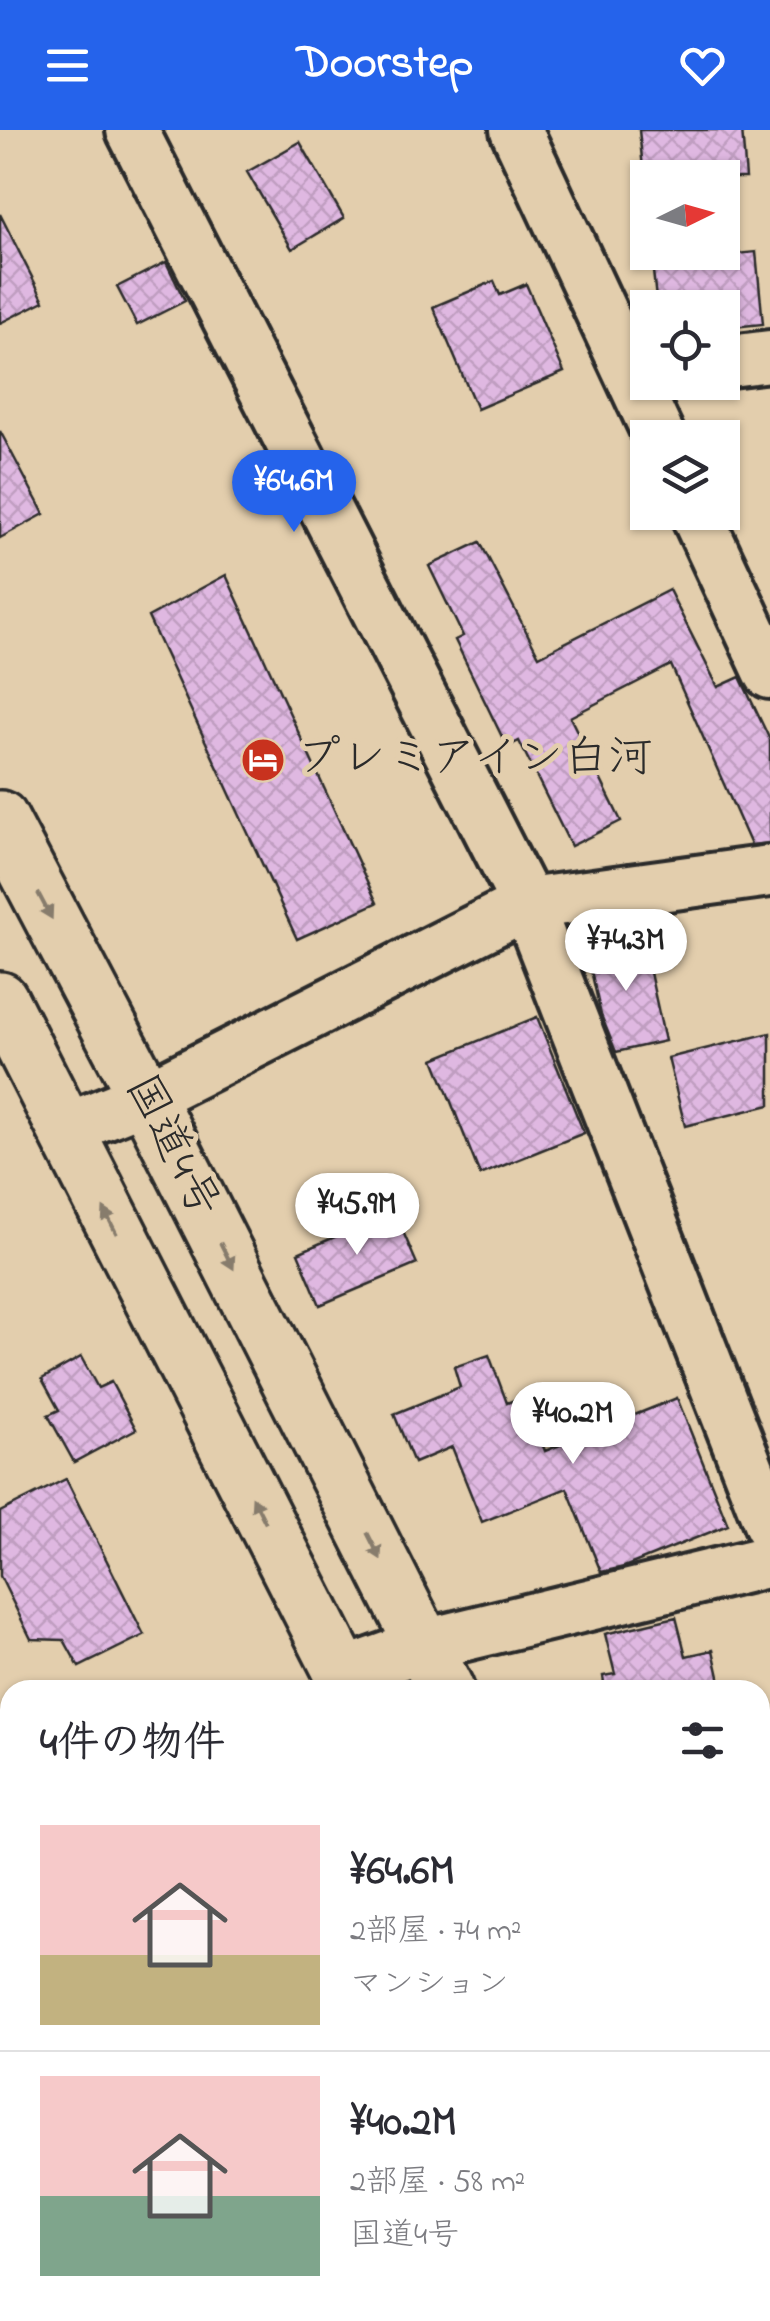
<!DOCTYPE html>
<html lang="ja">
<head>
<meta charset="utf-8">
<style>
	:root { --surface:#fff; --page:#f7f7f7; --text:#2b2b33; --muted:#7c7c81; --line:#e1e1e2; --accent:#2563eb }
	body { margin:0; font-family:"Indie Flower","Klee One",sans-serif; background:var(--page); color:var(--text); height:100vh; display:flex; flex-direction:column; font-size:38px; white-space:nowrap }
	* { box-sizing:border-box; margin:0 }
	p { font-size:32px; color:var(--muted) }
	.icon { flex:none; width:55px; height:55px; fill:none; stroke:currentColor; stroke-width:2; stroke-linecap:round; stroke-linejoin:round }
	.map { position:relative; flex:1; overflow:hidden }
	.drawer { position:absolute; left:0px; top:1550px; width:770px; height:642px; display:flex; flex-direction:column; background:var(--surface); border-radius:30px 30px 0 0; box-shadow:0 2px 8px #0004 }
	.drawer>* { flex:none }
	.needle { width:65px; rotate:85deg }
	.buttons { position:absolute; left:630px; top:30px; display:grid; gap:20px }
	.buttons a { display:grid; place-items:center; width:110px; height:110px; border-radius:0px; background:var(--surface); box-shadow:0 2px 8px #0004; font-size:50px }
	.price { position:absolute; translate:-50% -85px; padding:0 22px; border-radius:35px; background:#fff; color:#222; font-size:32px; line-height:65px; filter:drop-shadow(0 2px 5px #0008) }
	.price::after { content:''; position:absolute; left:50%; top:60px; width:30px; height:22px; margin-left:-15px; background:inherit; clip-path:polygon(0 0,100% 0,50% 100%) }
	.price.on { background:var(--accent); color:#fff }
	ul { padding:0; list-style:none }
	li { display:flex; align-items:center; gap:30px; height:250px; padding:0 40px }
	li+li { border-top:2px solid var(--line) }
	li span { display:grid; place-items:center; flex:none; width:280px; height:200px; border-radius:0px; color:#555 }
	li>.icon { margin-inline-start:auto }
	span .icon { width:120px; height:120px; fill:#fffc; stroke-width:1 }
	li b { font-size:42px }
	h2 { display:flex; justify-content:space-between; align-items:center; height:120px; padding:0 40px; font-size:42px }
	header { display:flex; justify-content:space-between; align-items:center; height:130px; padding:0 40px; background:var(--accent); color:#fff; font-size:45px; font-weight:700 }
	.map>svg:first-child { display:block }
	.building { fill:url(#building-cross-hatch); stroke:#2b2b2b; stroke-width:2.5 }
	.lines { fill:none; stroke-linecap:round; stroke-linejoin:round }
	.minor-casing { stroke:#2b2b2b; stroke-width:58 }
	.tertiary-casing { stroke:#2b2b2b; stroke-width:62 }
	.trunk-casing { stroke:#2b2b2b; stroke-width:62 }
	.minor { stroke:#e3cead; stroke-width:50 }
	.tertiary { stroke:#e3cead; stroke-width:55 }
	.trunk { stroke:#e3cead; stroke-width:55 }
	.oneway { fill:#877c6c }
	.labels { text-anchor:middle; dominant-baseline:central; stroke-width:10; stroke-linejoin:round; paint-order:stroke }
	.poi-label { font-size:45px; fill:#2b2b2b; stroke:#e3cead; text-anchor:start }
	.street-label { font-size:45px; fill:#2b2b2b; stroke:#e3cead }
</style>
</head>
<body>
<header><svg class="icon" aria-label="menu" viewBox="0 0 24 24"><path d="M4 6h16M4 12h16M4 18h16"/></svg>Doorstep<svg class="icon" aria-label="heart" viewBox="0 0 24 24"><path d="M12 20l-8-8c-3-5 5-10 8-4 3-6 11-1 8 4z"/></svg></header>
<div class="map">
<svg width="770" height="2191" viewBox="0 0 770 2191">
	<defs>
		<pattern id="building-cross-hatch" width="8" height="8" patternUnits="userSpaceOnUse" patternTransform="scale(2.5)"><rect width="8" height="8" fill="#dfb8e1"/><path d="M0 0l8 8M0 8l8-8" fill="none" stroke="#c09ec1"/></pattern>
	</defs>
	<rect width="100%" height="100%" fill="#e3cead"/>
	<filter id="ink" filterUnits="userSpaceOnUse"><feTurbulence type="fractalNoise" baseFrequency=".01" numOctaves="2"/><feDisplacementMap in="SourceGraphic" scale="20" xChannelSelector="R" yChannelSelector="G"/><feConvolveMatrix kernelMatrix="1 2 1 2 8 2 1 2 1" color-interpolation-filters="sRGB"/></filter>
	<g filter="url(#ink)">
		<!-- building -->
		<path class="building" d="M639 0H742L746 48H644Z
			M300 12 344 88 292 119 247 42Z
			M0 84 44 171 0 193Z
			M756 122 763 194 722 198V178H657L652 132Z
			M166 132 185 171 137 195 117 157Z
			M494 151 500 165 526 154 564 242 477 279 433 177Z
			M0 301 44 384 0 408Z
			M480 412 539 526 669 460 718 557 740 547 770 610V713L751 715 671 535 570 587 621 691 571 716 519 611 507 617 455 510 463 506 429 436Z
			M226 445 377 773 297 809 148 487Z
			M642 806 665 911 616 922 601 885 586 818Z
			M537 887 584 1003 480 1045 434 929Z
			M770 903V975L685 996 668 928Z
			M394 1081 417 1134 320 1175 298 1123Z
			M489 1225 507 1273 524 1266 545 1321 677 1268 728 1395 624 1437 601 1442 567 1358 482 1392 452 1317 414 1333 394 1284 460 1257 454 1237Z
			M81 1227 98 1258 111 1252 136 1299 74 1332 48 1285 59 1280 42 1249Z
			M66 1349 144 1505 79 1537 64 1510 31 1509 0 1446V1382Z
			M676 1487 686 1526 713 1520 722 1560H605L603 1546 615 1544 605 1504Z"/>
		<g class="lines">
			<defs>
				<path id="minor" d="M132 0 527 774 770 1395
					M516 0 660 308
					M722 232 770 226
					M695 382 770 543
					M64 1000 146 967 527 774 770 741
					M343 1544 424 1515 770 1431"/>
				<path id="tertiary" d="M760 1815 770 1814
					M25 2191 28 2182"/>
				<path id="trunk" d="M0 689 146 967 446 1560
					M0 870 351 1560
					M760 2181 765 2191
					M674 2182 678 2191"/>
			</defs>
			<!-- minor casing -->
			<use href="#minor" class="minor-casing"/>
			<!-- tertiary casing -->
			<use href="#tertiary" class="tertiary-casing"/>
			<!-- trunk casing -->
			<use href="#trunk" class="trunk-casing"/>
			<!-- minor -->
			<use href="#minor" class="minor"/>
			<!-- tertiary -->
			<use href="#tertiary" class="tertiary"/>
			<!-- trunk -->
			<use href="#trunk" class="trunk"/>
		</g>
		<!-- one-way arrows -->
		<defs><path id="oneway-solid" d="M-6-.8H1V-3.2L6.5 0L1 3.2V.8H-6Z" transform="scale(2.5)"/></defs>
		<g class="oneway">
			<use href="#oneway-solid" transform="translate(45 776) rotate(62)"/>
			<use href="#oneway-solid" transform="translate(110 1091) rotate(-117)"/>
			<use href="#oneway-solid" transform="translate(227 1126) rotate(63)"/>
			<use href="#oneway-solid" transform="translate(259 1380) rotate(-117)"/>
			<use href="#oneway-solid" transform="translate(374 1416) rotate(63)"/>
		</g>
	</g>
	<!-- icons -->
	<defs>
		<symbol id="hotel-disc" viewBox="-11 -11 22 22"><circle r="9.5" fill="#c8321e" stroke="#e3cead"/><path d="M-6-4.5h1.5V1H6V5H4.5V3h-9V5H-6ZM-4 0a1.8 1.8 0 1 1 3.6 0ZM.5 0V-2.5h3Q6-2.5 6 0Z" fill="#fff"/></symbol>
	</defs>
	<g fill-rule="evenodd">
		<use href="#hotel-disc" x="238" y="605" width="50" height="50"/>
	</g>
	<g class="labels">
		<!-- poi labels -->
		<g class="poi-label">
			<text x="296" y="630">プレミアイン白河</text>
		</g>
		<!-- street labels -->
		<g class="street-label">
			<text transform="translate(171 1017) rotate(63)">国道4号</text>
		</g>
	</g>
</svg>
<div class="buttons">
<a><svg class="needle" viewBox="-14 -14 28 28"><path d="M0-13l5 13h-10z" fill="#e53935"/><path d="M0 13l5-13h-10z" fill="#7c7c81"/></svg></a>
<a><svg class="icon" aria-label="locate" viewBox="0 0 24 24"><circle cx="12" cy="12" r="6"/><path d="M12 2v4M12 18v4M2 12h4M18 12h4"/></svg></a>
<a><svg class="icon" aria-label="layers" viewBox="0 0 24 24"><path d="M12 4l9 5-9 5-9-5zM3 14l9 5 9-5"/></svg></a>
</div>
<b class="price on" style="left:294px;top:405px">¥64.6M</b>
<b class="price" style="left:626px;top:864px">¥74.3M</b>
<b class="price" style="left:357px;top:1128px">¥45.9M</b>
<b class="price" style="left:573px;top:1337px">¥40.2M</b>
<section class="drawer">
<h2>4件の物件<svg class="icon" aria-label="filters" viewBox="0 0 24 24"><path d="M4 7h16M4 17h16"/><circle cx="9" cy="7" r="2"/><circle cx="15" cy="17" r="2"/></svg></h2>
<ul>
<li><span style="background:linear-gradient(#f6c9c9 65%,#c2b280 0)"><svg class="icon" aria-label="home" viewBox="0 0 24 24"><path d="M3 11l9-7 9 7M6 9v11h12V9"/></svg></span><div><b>¥64.6M</b><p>2部屋 · 74 m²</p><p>マンション</p></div></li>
<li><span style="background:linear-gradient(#f6c9c9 60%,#7fa58c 0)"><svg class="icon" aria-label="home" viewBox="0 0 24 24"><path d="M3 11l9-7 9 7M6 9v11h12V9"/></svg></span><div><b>¥40.2M</b><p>2部屋 · 58 m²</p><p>国道4号</p></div></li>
</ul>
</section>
</div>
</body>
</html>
